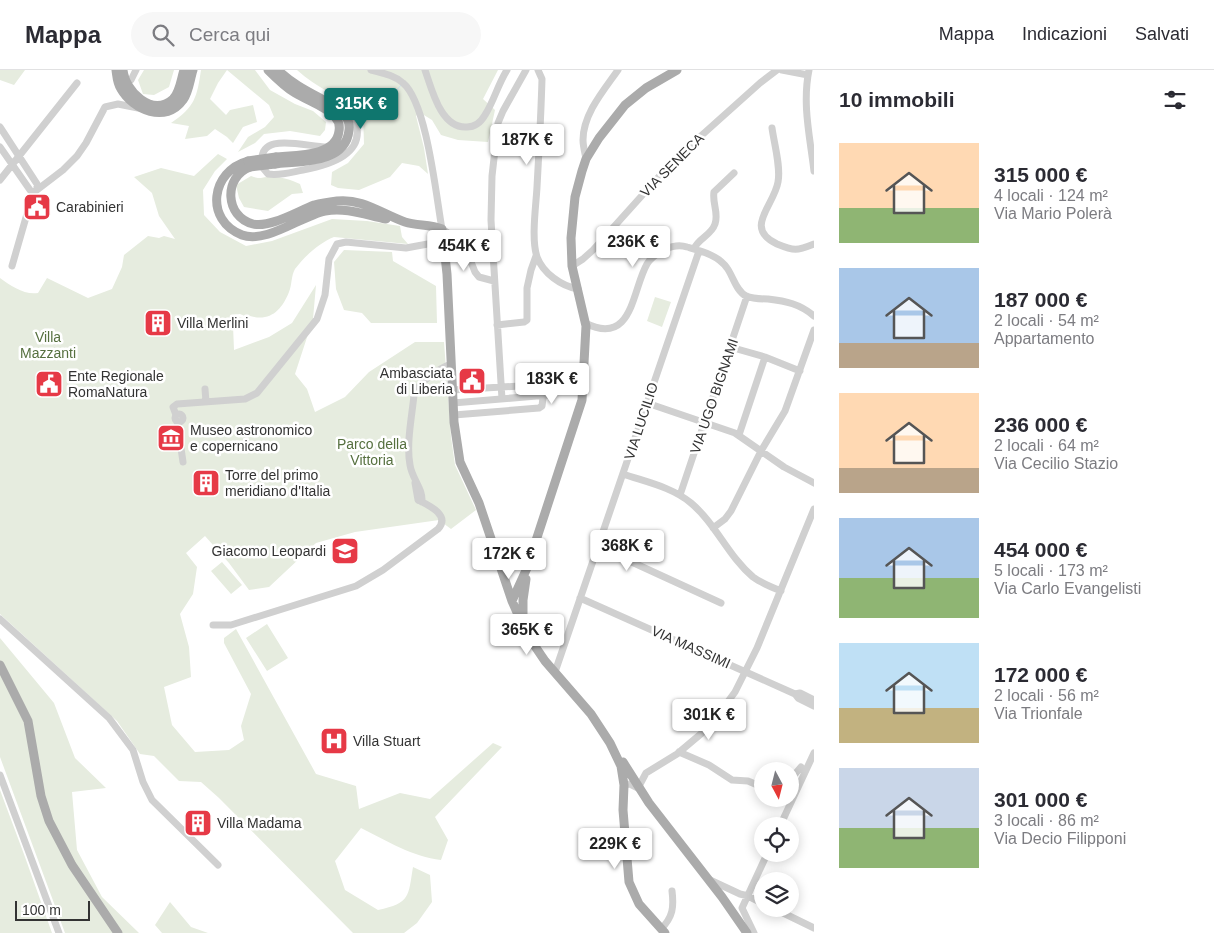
<!DOCTYPE html>
<html lang="it">
<head>
<meta charset="utf-8">
<style>
	:root { --surface:#fff; --page:#f7f7f7; --text:#2b2b33; --muted:#7c7c81; --line:#e1e1e2; --accent:#0f766e }
	body { margin:0; font-family:Arial,sans-serif; background:var(--page); color:var(--text); height:100vh; display:flex; flex-direction:column; font-size:19px; white-space:nowrap }
	* { box-sizing:border-box; margin:0 }
	p { font-size:16px; color:var(--muted) }
	.icon { flex:none; width:28px; height:28px; fill:none; stroke:currentColor; stroke-width:2; stroke-linecap:round; stroke-linejoin:round }
	.map { position:relative; flex:1; overflow:hidden }
	.panel { display:flex; flex-direction:column; background:var(--surface); width:400px }
	.panel>* { flex:none }
	.needle { width:32px; rotate:173deg }
	.tools { position:absolute; left:754px; top:692px; display:grid; gap:10px }
	.tools a { display:grid; place-items:center; width:45px; height:45px; border-radius:50%; background:var(--surface); box-shadow:0 2px 12px #0003; font-size:25px }
	.scale { position:absolute; left:15px; bottom:12px; width:75px; box-sizing:border-box; padding-left:5px; border:2px solid #333; border-top:0; font-size:14px; line-height:18px; white-space:nowrap; color:#333; -webkit-text-stroke:4px #fff; paint-order:stroke }
	.price { position:absolute; translate:-50% -42px; padding:0 11px; border-radius:5px; background:#fff; color:#222; font-size:16px; line-height:32px; filter:drop-shadow(0 1px 2px #0008) }
	.price::after { content:''; position:absolute; left:50%; top:30px; width:15px; height:11px; margin-left:-8px; background:inherit; clip-path:polygon(0 0,100% 0,50% 100%) }
	.price.active { background:var(--accent); color:#fff }
	ul { padding:0; list-style:none }
	li { display:flex; align-items:center; gap:15px; height:125px; padding:0 25px }
	li span { display:grid; place-items:center; flex:none; width:140px; height:100px; border-radius:0px; color:#555 }
	li>.icon { margin-inline-start:auto }
	span .icon { width:60px; height:60px; fill:#fffc; stroke-width:1 }
	li b { font-size:21px }
	h2 { display:flex; justify-content:space-between; align-items:center; height:60px; padding:0 25px; font-size:21px }
	header { display:flex; align-items:center; gap:30px; box-sizing:border-box; height:70px; padding:0 25px; background:var(--surface); border-bottom:1px solid var(--line) }
	header strong { font-size:24px }
	nav { display:flex; gap:28px; margin-inline-start:auto; font-size:18px }
	.search { width:350px; height:45px; background:var(--page); display:flex; align-items:center; gap:12px; box-sizing:border-box; padding:0 18px; border-radius:28px; color:var(--muted); font-size:19px }
	main { display:flex; flex:1; min-height:0 }
	.map>svg:first-child { display:block }
	.green { fill:#e6ecdf }
	.lines { fill:none; stroke-linecap:round; stroke-linejoin:round }
	.stream { stroke:#cfe2ee; stroke-width:1 }
	.minor { stroke:#d0d0d0; stroke-width:7 }
	.major { stroke:#ababab; stroke-width:9 }
	.major-bridge { stroke:#ababab; stroke-width:9 }
	.labels { text-anchor:middle; dominant-baseline:central; stroke-width:5; stroke-linejoin:round; paint-order:stroke }
	.street-label { font-size:14px; fill:#333; stroke:#fff }
	.poi-label { font-size:14px; fill:#333; stroke:#fff; text-anchor:start }
	.park-label { font-size:14px; fill:#56703f; stroke:#fff }
</style>
</head>
<body>
<header>
<strong>Mappa</strong>
<div class="search"><svg class="icon" aria-label="search" viewBox="0 0 24 24"><circle cx="10" cy="10" r="6"/><path d="M15 15l6 6"/></svg>Cerca qui</div>
<nav><a>Mappa</a><a>Indicazioni</a><a>Salvati</a></nav>
</header>
<main>
<div class="map">
<svg width="814" height="863" viewBox="0 0 814 863">
	<rect width="100%" height="100%" fill="#fff"/>
	<!-- green -->
	<path class="green" d="M0 0H25L14 15 0 10Z
		M144 0H174L169 17 154 25 143 24 138 10Z
		M201 0H255L270 20 295 34 313 41 326 52 325 60 320 66 290 61 264 64 255 73 238 82 248 67 265 57 274 47 269 35 227 0 218 13 210 29 226 45 230 40 253 35 257 52 243 57 233 73 227 67 215 59 207 66 185 69 189 56 171 53C195 37 197 27 201 0Z
		M297 0H498L483 29 495 40 488 72 458 70 441 65 432 50 419 42 416 46 424 78 428 104 419 96 402 93 390 107 359 120 338 118 331 115 332 102 348 93 364 74 363 42C341 28 317 18 297 0Z
		M218 84 227 89 215 101 203 120 204 145 220 162 246 176 272 171 332 149 367 151 400 156 402 167 408 174 334 167C319 173 305 186 295 199 291 206 292 215 289 222 282 240 270 252 250 246L247 247 240 244 233 245 243 248 240 253 233 255 234 280 269 267 292 253 316 215 313 249 295 304 307 319 315 342 345 327 369 302 415 272H444L451 367 455 395 476 440 451 459 439 450 355 462 316 473 269 517 249 520 229 493 205 466 186 483 197 497 193 524 180 544 189 577 191 607 164 617 172 655 195 682 229 680 244 670 241 656 251 624 224 573V568L236 559 316 704 356 716 359 739 400 723 430 729 493 673 502 677 435 747 448 770 441 790C413 787 387 771 361 758L335 791 345 820 378 840C411 833 408 826 413 797L430 805 432 832 417 853 404 863H353L219 728 201 712 179 711 154 686 140 684 117 651 0 544V208C11 216 24 225 38 223L47 208 88 228 112 219 122 197 124 185 148 166 159 168 164 166 175 169 159 146 152 123 134 107 161 98 194 106Z
		M251 106C259 109 259 108 267 107 279 106 289 109 300 114L303 123 292 124 268 141 244 137 239 128 236 115Z
		M344 180 392 182 393 191 436 216 437 253H371L362 243 344 240 336 219 334 192Z
		M655 227 671 232 662 257 647 251Z
		M222 492 242 515 231 524 211 501Z
		M267 554 288 588 267 601 246 568Z
		M0 568 54 633 75 688 106 718 72 722 77 780 102 827 139 863H65L0 687Z
		M0 720 25 787 52 863H0Z
		M170 832 191 857 208 863H162L155 855Z"/>
	<g class="lines">
		<!-- stream -->
		<path class="stream" d="M397 20 401 15"/>
		<!-- minor -->
		<path class="minor" d="M371 0C382 3 394 5 403 13 427 33 436 126 442 159L464 174 475 202 479 207 494 211
			M425 0C432 20 441 59 467 57 476 57 481 52 485 45 494 31 498 14 507 0
			M538 0 542 9C541 45 539 81 537 117 536 136 531 169 537 187 543 203 561 216 578 219
			M782 0 808 5
			M809 0C802 34 810 67 814 101
			M126 13 131 10 136 0
			M0 57 37 114V119
			M772 58C774 73 781 97 778 112 774 136 743 158 777 174 794 181 797 181 814 174
			M0 77 30 120 34 122
			M327 77C305 77 254 59 263 98L268 104C280 106 292 102 303 100 329 95 369 84 354 48L344 43
			M586 89C585 83 583 76 583 70 583 44 604 20 618 0
			M0 110 77 13
			M694 179C698 168 711 166 715 154 719 143 712 133 714 122L734 103
			M12 196 33 123 63 100 77 86 86 73 105 37 118 34 138 38
			M572 196 583 189 593 180 673 91 760 13 777 0
			M585 253C633 277 632 220 647 194 651 187 658 183 665 179 672 176 679 174 687 177 701 181 718 185 727 198 733 206 736 221 746 226 753 229 761 229 768 229 786 231 800 234 814 246
			M497 255 524 252 527 250V218L531 200 536 186
			M730 277 765 287 800 301
			M205 319 206 332
			M452 320 536 315 541 318 543 328 542 336 539 338 454 345
			M502 329 491 150 492 106 498 53 503 41 526 0
			M453 333 548 325 562 318 583 298
			M647 333 735 363 784 397 814 413
			M175 348a4 4 0 1 1 8 0a4 4 0 1 1-8 0Z
			M176 345 173 337 177 334 245 329 257 323 317 249 325 225 329 189 337 174 346 172 406 178 444 171
			M177 351 183 392
			M739 365 765 287
			M623 404C646 412 672 417 691 433 716 454 728 486 753 507 761 513 771 517 781 521
			M680 425 747 226
			M422 432C423 418 412 409 410 395 406 374 412 346 414 325 417 313 440 298 451 294
			M713 458 725 449 731 441 761 381 785 341 814 260
			M599 477 721 533
			M580 528 795 624 800 623 814 630
			M0 549 109 648 133 680 143 712 152 730 218 795
			M213 555H231L356 516 383 500 438 459C451 445 428 435 418 430L415 413
			M555 602 699 181
			M795 624 798 628 814 636
			M679 682 709 695 732 710 748 711 762 717
			M0 705 59 863
			M790 710 801 697
			M624 715 630 714 638 718 646 703 677 684 702 663 721 641 735 622 757 578 814 439
			M780 756 814 683
			M710 810 740 824 748 826 762 833
			M775 839 814 858
			M661 859C673 847 674 837 672 821
			M754 863 742 838 767 784"/>
		<!-- major -->
		<path class="major" d="M116 0C117 7 117 13 121 19 133 40 166 54 183 30 189 22 190 9 193 0
			M123 0C125 21 152 48 173 29 180 22 181 9 184 0
			M268 0C276 8 285 17 295 23 308 31 325 36 335 47 339 51 340 55 339 61 336 87 296 85 276 87
			M248 91C211 101 204 150 242 165 266 174 301 146 325 141 346 137 366 145 386 149
			M275 94C300 91 346 94 349 60 350 52 346 45 340 40 334 35 326 32 320 28 305 20 290 12 278 0
			M250 97C223 107 225 147 253 154 270 158 298 141 314 135 322 133 329 132 337 131 362 128 382 144 405 152 417 156 430 154 442 159L447 204 454 352 460 392 479 433 512 531 526 563 545 591 591 644 610 673 621 696 624 715 623 740 629 812 639 834 665 863
			M512 531 527 498 582 330 586 256 572 196 571 168 575 127 582 101 586 89 599 68 625 35 646 18 677 0
			M523 550V530L526 509
			M0 595 28 651 41 726 49 751 72 795 118 863
			M623 692 649 733 722 827 747 863"/>
		<!-- major-bridge -->
		<path class="major-bridge" d="M248 91 276 87
			M250 97 275 94"/>
	</g>
	<!-- icons -->
	<defs>
		<symbol id="civic-square" viewBox="-11 -11 22 22"><rect x="-9" y="-9" width="18" height="18" rx="4" fill="#e63946" stroke="#fff"/><path d="M-.6-6.5H3V-4.5H.6V-3L4-1V1h2V6H-6V1h2V-1L-.6-3ZM-1.2 2.5V6h2.4V2.5Z" fill="#fff"/></symbol>
		<symbol id="building-square" viewBox="-11 -11 22 22"><rect x="-9" y="-9" width="18" height="18" rx="4" fill="#e63946" stroke="#fff"/><path d="M-4-6H4V6H1V3H-1V6H-4ZM-2.5-4.3h1.7v1.8h-1.7ZM.8-4.3h1.7v1.8H.8ZM-2.5-1h1.7V.8h-1.7ZM.8-1h1.7V.8H.8Z" fill="#fff"/></symbol>
		<symbol id="museum-square" viewBox="-11 -11 22 22"><rect x="-9" y="-9" width="18" height="18" rx="4" fill="#e63946" stroke="#fff"/><path d="M0-6L6-3V-2H-6V-3ZM-5-1h2V3h-2ZM-1-1h2V3h-2ZM3-1h2V3H3ZM-6 4H6V6H-6Z" fill="#fff"/></symbol>
		<symbol id="school-square" viewBox="-11 -11 22 22"><rect x="-9" y="-9" width="18" height="18" rx="4" fill="#e63946" stroke="#fff"/><path d="M0-5L7-2L0 1L-7-2ZM-4 1L0 2.5L4 1V4Q0 6-4 4Z" fill="#fff"/></symbol>
		<symbol id="hospital-square" viewBox="-11 -11 22 22"><rect x="-9" y="-9" width="18" height="18" rx="4" fill="#e63946" stroke="#fff"/><path d="M-5-5h3v3.5h4V-5h3V5h-3V1.5h-4V5h-3Z" fill="#fff"/></symbol>
	</defs>
	<g fill-rule="evenodd">
		<use href="#civic-square" x="21" y="121" width="32" height="32"/>
		<use href="#building-square" x="142" y="237" width="32" height="32"/>
		<use href="#civic-square" x="456" y="295" width="32" height="32"/>
		<use href="#civic-square" x="33" y="298" width="32" height="32"/>
		<use href="#museum-square" x="155" y="352" width="32" height="32"/>
		<use href="#building-square" x="190" y="397" width="32" height="32"/>
		<use href="#school-square" x="329" y="465" width="32" height="32"/>
		<use href="#hospital-square" x="318" y="655" width="32" height="32"/>
		<use href="#building-square" x="182" y="737" width="32" height="32"/>
	</g>
	<g class="labels">
		<!-- street labels -->
		<g class="street-label">
			<text transform="translate(672 95) rotate(-45)">VIA SENECA</text>
			<text transform="translate(714 326) rotate(-71)">VIA UGO BIGNAMI</text>
			<text transform="translate(641 351) rotate(-72)">VIA LUCILIO</text>
			<text transform="translate(691 577) rotate(24)">VIA MASSIMI</text>
		</g>
		<!-- poi labels -->
		<g class="poi-label">
			<text x="56" y="137">Carabinieri</text>
			<text x="177" y="253">Villa Merlini</text>
			<text x="453" y="303" text-anchor="end">Ambasciata<tspan x="453" dy="16">di Liberia</tspan></text>
			<text x="68" y="306">Ente Regionale<tspan x="68" dy="16">RomaNatura</tspan></text>
			<text x="190" y="360">Museo astronomico<tspan x="190" dy="16">e copernicano</tspan></text>
			<text x="225" y="405">Torre del primo<tspan x="225" dy="16">meridiano d'Italia</tspan></text>
			<text x="326" y="481" text-anchor="end">Giacomo Leopardi</text>
			<text x="353" y="671">Villa Stuart</text>
			<text x="217" y="753">Villa Madama</text>
		</g>
		<!-- park labels -->
		<g class="park-label">
			<text x="48" y="267">Villa<tspan x="48" dy="16">Mazzanti</tspan></text>
			<text x="372" y="374">Parco della<tspan x="372" dy="16">Vittoria</tspan></text>
		</g>
	</g>
</svg>
<div class="tools">
<a><svg class="needle" viewBox="-14 -14 28 28"><path d="M0-13l5 13h-10z" fill="#e53935"/><path d="M0 13l5-13h-10z" fill="#7c7c81"/></svg></a>
<a><svg class="icon" aria-label="locate" viewBox="0 0 24 24"><circle cx="12" cy="12" r="6"/><path d="M12 2v4M12 18v4M2 12h4M18 12h4"/></svg></a>
<a><svg class="icon" aria-label="layers" viewBox="0 0 24 24"><path d="M12 4l9 5-9 5-9-5zM3 14l9 5 9-5"/></svg></a>
</div>
<div class="scale">100 m</div>
<b class="price active" style="left:361px;top:60px">315K €</b>
<b class="price" style="left:527px;top:96px">187K €</b>
<b class="price" style="left:633px;top:198px">236K €</b>
<b class="price" style="left:464px;top:202px">454K €</b>
<b class="price" style="left:552px;top:335px">183K €</b>
<b class="price" style="left:627px;top:502px">368K €</b>
<b class="price" style="left:509px;top:510px">172K €</b>
<b class="price" style="left:527px;top:586px">365K €</b>
<b class="price" style="left:709px;top:671px">301K €</b>
<b class="price" style="left:615px;top:800px">229K €</b>
</div>
<section class="panel">
<h2>10 immobili<svg class="icon" aria-label="filters" viewBox="0 0 24 24"><path d="M4 7h16M4 17h16"/><circle cx="9" cy="7" r="2"/><circle cx="15" cy="17" r="2"/></svg></h2>
<ul>
<li><span style="background:linear-gradient(#ffd9b3 65%,#8fb573 0)"><svg class="icon" aria-label="home" viewBox="0 0 24 24"><path d="M3 11l9-7 9 7M6 9v11h12V9"/></svg></span><div><b>315 000 €</b><p>4 locali · 124 m²</p><p>Via Mario Polerà</p></div></li>
<li><span style="background:linear-gradient(#a9c7e8 75%,#b9a48a 0)"><svg class="icon" aria-label="home" viewBox="0 0 24 24"><path d="M3 11l9-7 9 7M6 9v11h12V9"/></svg></span><div><b>187 000 €</b><p>2 locali · 54 m²</p><p>Appartamento</p></div></li>
<li><span style="background:linear-gradient(#ffd9b3 75%,#b9a48a 0)"><svg class="icon" aria-label="home" viewBox="0 0 24 24"><path d="M3 11l9-7 9 7M6 9v11h12V9"/></svg></span><div><b>236 000 €</b><p>2 locali · 64 m²</p><p>Via Cecilio Stazio</p></div></li>
<li><span style="background:linear-gradient(#a9c7e8 60%,#8fb573 0)"><svg class="icon" aria-label="home" viewBox="0 0 24 24"><path d="M3 11l9-7 9 7M6 9v11h12V9"/></svg></span><div><b>454 000 €</b><p>5 locali · 173 m²</p><p>Via Carlo Evangelisti</p></div></li>
<li><span style="background:linear-gradient(#bfe0f5 65%,#c2b280 0)"><svg class="icon" aria-label="home" viewBox="0 0 24 24"><path d="M3 11l9-7 9 7M6 9v11h12V9"/></svg></span><div><b>172 000 €</b><p>2 locali · 56 m²</p><p>Via Trionfale</p></div></li>
<li><span style="background:linear-gradient(#c9d6e8 60%,#8fb573 0)"><svg class="icon" aria-label="home" viewBox="0 0 24 24"><path d="M3 11l9-7 9 7M6 9v11h12V9"/></svg></span><div><b>301 000 €</b><p>3 locali · 86 m²</p><p>Via Decio Filipponi</p></div></li>
</ul>
</section>
</main>
</body>
</html>
